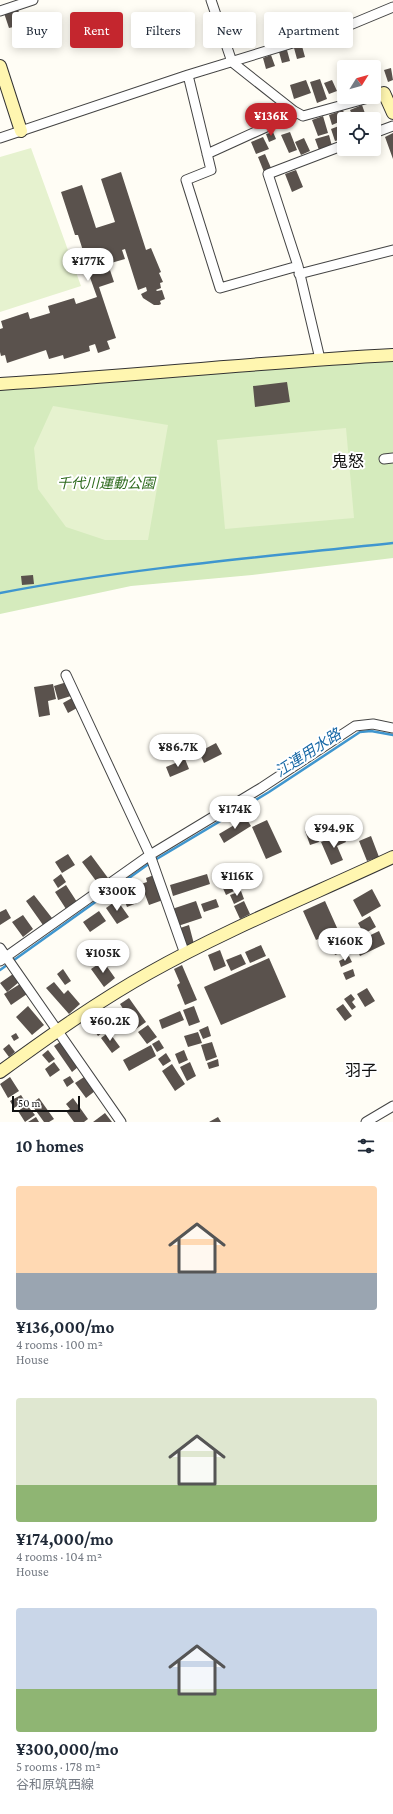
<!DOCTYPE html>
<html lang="en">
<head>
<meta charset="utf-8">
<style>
	:root { --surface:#fff; --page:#f6f6f7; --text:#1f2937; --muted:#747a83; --accent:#c4262e }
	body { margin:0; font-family:"Crimson Pro","Noto Sans JP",serif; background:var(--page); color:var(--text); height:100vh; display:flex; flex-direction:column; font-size:15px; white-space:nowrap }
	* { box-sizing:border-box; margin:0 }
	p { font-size:13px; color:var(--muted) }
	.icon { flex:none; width:22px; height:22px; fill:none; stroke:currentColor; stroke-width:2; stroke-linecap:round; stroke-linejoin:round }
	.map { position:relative; height:1122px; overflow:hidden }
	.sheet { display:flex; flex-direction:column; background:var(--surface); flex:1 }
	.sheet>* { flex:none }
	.guide { position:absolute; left:12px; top:12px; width:369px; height:36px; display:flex; gap:8px }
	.needle { width:26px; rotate:53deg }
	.controls { position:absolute; left:337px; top:60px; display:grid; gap:8px }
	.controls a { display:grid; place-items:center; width:44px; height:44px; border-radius:4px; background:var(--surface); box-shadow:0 2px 10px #0003; font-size:20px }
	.scale { position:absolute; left:12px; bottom:10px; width:68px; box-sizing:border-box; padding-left:4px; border:2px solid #111; border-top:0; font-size:11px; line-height:14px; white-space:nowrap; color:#111; -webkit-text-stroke:3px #fff; paint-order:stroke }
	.price { position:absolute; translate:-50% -34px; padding:0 9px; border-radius:14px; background:#fff; color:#222; font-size:13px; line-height:26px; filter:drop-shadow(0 1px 2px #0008) }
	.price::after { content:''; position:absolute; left:50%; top:24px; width:12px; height:9px; margin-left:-6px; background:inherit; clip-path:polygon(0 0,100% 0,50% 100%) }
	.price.active { background:var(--accent); color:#fff }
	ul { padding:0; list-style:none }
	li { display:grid; align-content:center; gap:8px; height:212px; padding:0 16px }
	li span { display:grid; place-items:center; height:124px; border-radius:4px; color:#555 }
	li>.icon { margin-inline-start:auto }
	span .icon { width:72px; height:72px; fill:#fffc; stroke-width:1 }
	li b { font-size:17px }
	h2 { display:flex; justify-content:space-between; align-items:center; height:48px; padding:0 16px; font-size:17px }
	.tag { padding:0 14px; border-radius:4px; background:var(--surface); box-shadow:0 2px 10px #0003; font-size:14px; line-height:36px }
	.tag.active { background:var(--accent); color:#fff }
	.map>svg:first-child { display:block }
	.green { fill:#d5ebbd }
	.pitch { fill:#e6f2cf }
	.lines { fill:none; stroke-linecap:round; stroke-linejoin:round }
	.stream { stroke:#3f96cf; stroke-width:2.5 }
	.building { fill:#5a524d }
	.street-casing { stroke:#444; stroke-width:11 }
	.secondary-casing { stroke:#333; stroke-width:14 }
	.street { stroke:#fff; stroke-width:9 }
	.secondary { stroke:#fff6b0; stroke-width:12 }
	.labels { text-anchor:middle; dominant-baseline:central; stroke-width:4; stroke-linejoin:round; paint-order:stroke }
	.park-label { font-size:14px; font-style:italic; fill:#2f6b1f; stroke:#fff }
	.water-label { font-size:15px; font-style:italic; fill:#1768a6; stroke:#fff }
	.quarter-label { font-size:16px; fill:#111; stroke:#fff }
</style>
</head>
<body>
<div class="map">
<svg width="393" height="1122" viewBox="0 0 393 1122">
	<rect width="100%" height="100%" fill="#fffdf5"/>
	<!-- green -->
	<path class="green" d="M393 355V558L252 575 131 586 0 614V384Z"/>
	<!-- pitch -->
	<path class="pitch" d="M31 148 81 286 0 312V157Z
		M53 406 168 425 148 540H105L66 527 38 489 34 448Z
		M346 428 354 518 225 529 217 440Z"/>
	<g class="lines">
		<!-- stream -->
		<path class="stream" d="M0 593C130 568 262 557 393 543
			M155 860 269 792 360 732 371 731 393 735
			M0 970 150 863"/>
	</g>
	<!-- building -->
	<path class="building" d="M18 9 22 25 9 28 4 13Z
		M302 46 305 57 297 59 294 48Z
		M287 50 290 61 282 63 279 52Z
		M271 55 275 66 266 69 263 58Z
		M391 68 393 80 388 82 384 70Z
		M374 75 380 86 374 89Z
		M320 79 327 99 317 103 310 82Z
		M306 80 311 93 294 99 290 85Z
		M332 80 337 91 329 94 324 83Z
		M362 105 367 119H354L350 110Z
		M343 110 346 119 332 125 329 115Z
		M323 116 328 133 318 136 312 120Z
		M339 126 343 139 335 141 331 129Z
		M273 132 276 139 269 142 266 134Z
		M290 132 297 150 289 153 281 135Z
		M393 133V159L385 137Z
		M329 135 332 146 319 150 315 139Z
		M263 137 269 149 256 154 251 142Z
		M304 138 310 151 301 155 295 142Z
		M265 154 271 168 264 172 258 157Z
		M296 170 303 187 292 192 285 174Z
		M121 172 146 250 151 248 161 272 159 273 163 282 160 283 161 288 156 290 157 291 162 290 165 299 160 301 161 304 159 305H154L143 298 141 294 147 291 146 287 138 290 125 249 122 250 125 259 111 263 107 251 104 252 114 282 99 287 116 338 107 341 110 349 98 353 95 344 89 346 90 351 64 359 63 355 49 359 46 350 7 363 5 355 1 356 0 352V329L3 328 1 321 28 312 30 319 50 313 48 306 74 298 76 304 97 297 83 258 85 257 78 235H75L61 192 82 185 96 228 115 222 101 179Z
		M287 382 290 402 255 407 253 386Z
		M33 575 34 584 22 585 21 576Z
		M67 682 71 696 58 700 54 686Z
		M53 684 56 699 48 701 50 715 39 717 34 687Z
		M72 698 77 708 68 713 63 703Z
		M216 743 222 754 204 763 199 752Z
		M185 759 189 769 170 777 166 767Z
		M246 818 251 826 224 843 219 834Z
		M267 820 282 852 266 859 252 827Z
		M314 827 319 842 310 845 305 831Z
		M342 834 346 842 337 846 343 860 331 865 321 842Z
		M371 836 379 857 367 861 359 841Z
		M68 854 75 865 62 873 55 862Z
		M91 855 108 878 99 885 82 862Z
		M231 871 238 889 226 895 218 877Z
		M61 874 66 882 58 888 53 880Z
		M207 874 210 884 173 896 170 885Z
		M154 875 163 900 149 905 141 884 147 882 146 878Z
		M66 885 77 902 66 909 55 892Z
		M372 889 381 906 362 917 353 900Z
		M132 890 137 903 127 907 122 894Z
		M241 891 244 899 234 904 230 895Z
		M34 895 52 918 43 925 26 901Z
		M216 899 219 907 204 912 201 904Z
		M117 900 129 917 117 924 106 908Z
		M196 901 202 918 178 926 172 909Z
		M244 901 250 914 240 919 234 906Z
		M325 901 338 930 316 940 303 911Z
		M6 909 11 918 0 925V912Z
		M99 911 106 921 90 932 83 922Z
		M23 915 33 929 23 937 12 922Z
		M370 916 376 927 364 934 358 923Z
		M189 925 194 944 183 948 177 929Z
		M379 931 385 944 360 956 354 943Z
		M335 933 343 952 335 955 328 936Z
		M261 945 266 956 250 963 245 952Z
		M220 950 226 966 214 971 208 955Z
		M241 954 246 964 231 971 226 960Z
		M349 956 352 962 341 967 339 961Z
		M269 958 286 997 221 1025 204 987Z
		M103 961 115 978 104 987 91 969Z
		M182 965 197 1000 185 1005 177 985 180 983 174 969Z
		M63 969 71 981 65 985 57 974Z
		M353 969 355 976 346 980 343 973Z
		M13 974 19 982 7 992 0 983Z
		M54 982 64 994 68 990 80 1004 69 1014 46 988Z
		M20 984 27 994 11 1005 4 994Z
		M367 988 375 1001 365 1007 357 994Z
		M351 994 355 999 352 1002 356 1007 352 1010 344 999Z
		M129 998 146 1022 136 1029 120 1004Z
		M343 1004 352 1016 345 1021 336 1009Z
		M28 1006 44 1025 32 1035 16 1017Z
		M194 1006 200 1022 189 1026 183 1010Z
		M180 1011 184 1020 162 1029 159 1020Z
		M108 1012 120 1029 113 1034 101 1017Z
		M98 1020 106 1030 98 1036 91 1026Z
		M148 1025 157 1037 147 1044 138 1032Z
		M208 1026 211 1036 203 1039 199 1030Z
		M109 1032 120 1047 112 1053 101 1038Z
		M198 1032 202 1043 188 1047 184 1036Z
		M16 1033 19 1038 14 1041 11 1036Z
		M159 1040 164 1048 157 1052 152 1044Z
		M60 1042 78 1067 72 1072 54 1046Z
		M212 1042 217 1057 206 1061 201 1045Z
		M9 1044 15 1052 9 1057 3 1049Z
		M151 1045 156 1056 129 1071 123 1060Z
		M48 1050 55 1059 49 1063 42 1055Z
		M184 1050 188 1060 179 1064 175 1054Z
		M166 1053 171 1061 163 1066 158 1059Z
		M218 1059 219 1066 209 1069 207 1063Z
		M54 1062 60 1070 50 1077 45 1069Z
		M190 1062 196 1076 187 1081 180 1067Z
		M172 1064 185 1084 175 1091 162 1071Z
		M70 1076 74 1082 67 1087 63 1080Z
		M10 1077 19 1091 8 1098 0 1084Z
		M84 1077 95 1091 86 1098 75 1083Z
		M21 1095 25 1101 14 1108 10 1101Z
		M39 1098 54 1119 49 1122H44L31 1104Z
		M73 1098 88 1119 84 1122H74L66 1111 70 1109 66 1104Z
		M27 1105 35 1115 25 1122 18 1111Z
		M105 1113 112 1122H93Z
		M36 1117 39 1122H28Z
		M218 1117 221 1122H209Z"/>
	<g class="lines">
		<defs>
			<path id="street" d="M211 0 232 62 294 111 303 116 372 97
				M0 11 33 0
				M188 75 211 170 186 180 220 288 298 266 320 359
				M374 133 393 126
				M0 138 188 75 345 27 393 7
				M207 154 297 113
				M298 266 268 174 344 145
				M299 274 393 250
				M384 459 393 458
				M66 675 150 855 185 954
				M0 948 121 1122
				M0 961 150 855 261 788 355 726 373 724 393 728
				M366 1122 393 1106"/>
			<path id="secondary" d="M0 66 21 131
				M384 93 393 113
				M0 384C131 376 262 362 393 355
				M0 1072C48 1037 97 1002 149 973 227 929 312 895 393 857"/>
		</defs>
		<!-- street casing -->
		<use href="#street" class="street-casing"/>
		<!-- secondary casing -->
		<use href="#secondary" class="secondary-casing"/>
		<!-- street -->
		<use href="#street" class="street"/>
		<!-- secondary -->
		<use href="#secondary" class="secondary"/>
	</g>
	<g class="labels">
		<!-- park labels -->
		<g class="park-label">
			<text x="106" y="483">千代川運動公園</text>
		</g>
		<!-- water labels -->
		<g class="water-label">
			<text transform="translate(308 753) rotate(-33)">江連用水路</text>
		</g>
		<!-- quarter labels -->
		<g class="quarter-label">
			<text x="348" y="461">鬼怒</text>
			<text x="361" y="1070">羽子</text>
		</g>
	</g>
</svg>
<div class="controls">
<a><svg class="needle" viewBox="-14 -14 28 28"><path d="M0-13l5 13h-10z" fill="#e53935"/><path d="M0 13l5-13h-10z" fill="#747a83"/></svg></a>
<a><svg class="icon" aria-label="locate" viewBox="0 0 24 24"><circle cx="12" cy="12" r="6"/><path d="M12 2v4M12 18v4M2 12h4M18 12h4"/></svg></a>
</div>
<div class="scale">50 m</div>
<b class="price active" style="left:271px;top:137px">¥136K</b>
<b class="price" style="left:88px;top:282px">¥177K</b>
<b class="price" style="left:178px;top:768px">¥86.7K</b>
<b class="price" style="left:235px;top:830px">¥174K</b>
<b class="price" style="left:334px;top:849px">¥94.9K</b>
<b class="price" style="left:237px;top:897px">¥116K</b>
<b class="price" style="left:117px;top:912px">¥300K</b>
<b class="price" style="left:345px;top:962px">¥160K</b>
<b class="price" style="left:103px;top:974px">¥105K</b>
<b class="price" style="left:110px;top:1042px">¥60.2K</b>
<div class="guide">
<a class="tag">Buy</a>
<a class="tag active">Rent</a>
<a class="tag">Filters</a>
<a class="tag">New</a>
<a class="tag">Apartment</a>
</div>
</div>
<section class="sheet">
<h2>10 homes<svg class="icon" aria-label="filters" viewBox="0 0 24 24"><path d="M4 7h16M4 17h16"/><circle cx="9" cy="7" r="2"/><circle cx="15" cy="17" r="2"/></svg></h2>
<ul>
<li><span style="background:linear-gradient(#ffd9b3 70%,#9aa5b1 0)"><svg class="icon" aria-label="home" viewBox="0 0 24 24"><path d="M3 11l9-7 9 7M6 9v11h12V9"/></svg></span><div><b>¥136,000/mo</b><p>4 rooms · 100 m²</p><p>House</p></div></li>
<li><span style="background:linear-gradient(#dfe7d0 70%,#8fb573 0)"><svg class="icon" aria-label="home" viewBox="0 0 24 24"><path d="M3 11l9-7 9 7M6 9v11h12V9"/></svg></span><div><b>¥174,000/mo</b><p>4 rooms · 104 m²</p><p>House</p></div></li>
<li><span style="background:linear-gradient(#c9d6e8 65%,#8fb573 0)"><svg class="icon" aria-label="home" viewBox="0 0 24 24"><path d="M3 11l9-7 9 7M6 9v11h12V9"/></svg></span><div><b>¥300,000/mo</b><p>5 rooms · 178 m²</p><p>谷和原筑西線</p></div></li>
</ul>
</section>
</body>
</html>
